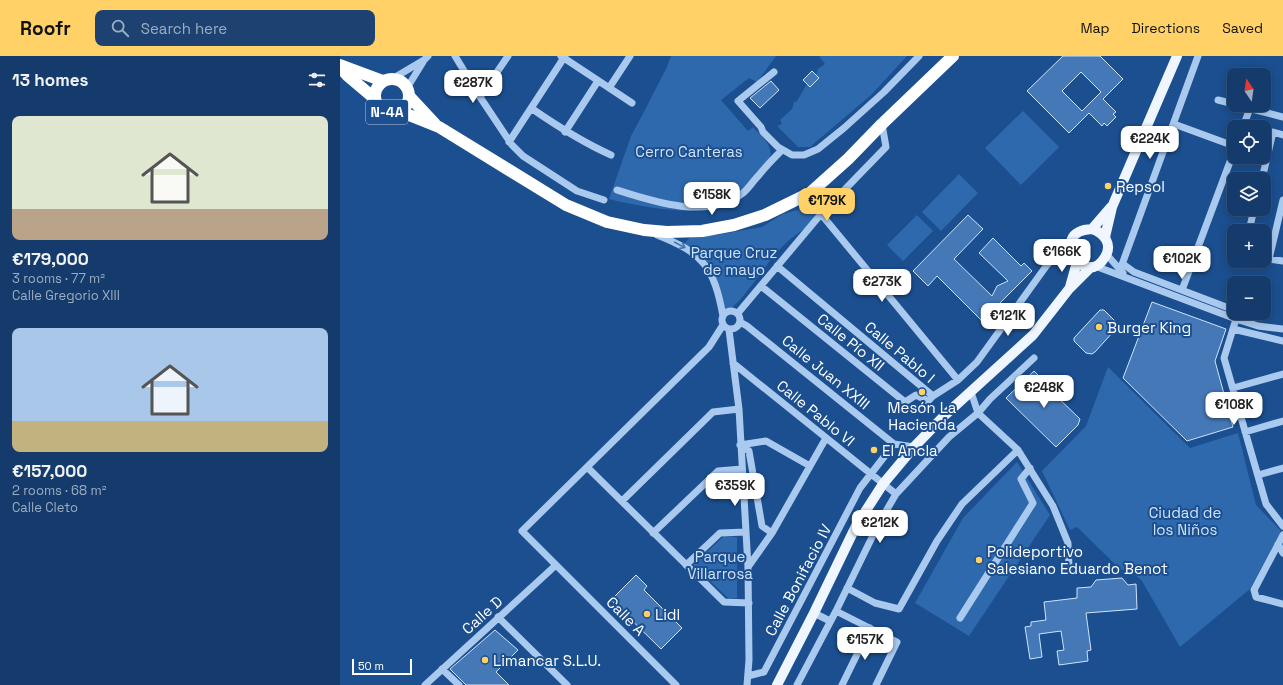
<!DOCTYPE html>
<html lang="en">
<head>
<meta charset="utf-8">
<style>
	:root { --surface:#143b6b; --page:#1d4271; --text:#f1f3f6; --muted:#9dadc1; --line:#33557e; --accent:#ffd166 }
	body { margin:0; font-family:"Space Grotesk",sans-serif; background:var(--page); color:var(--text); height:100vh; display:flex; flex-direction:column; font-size:15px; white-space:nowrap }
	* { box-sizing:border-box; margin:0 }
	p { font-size:13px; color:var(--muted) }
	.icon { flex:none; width:22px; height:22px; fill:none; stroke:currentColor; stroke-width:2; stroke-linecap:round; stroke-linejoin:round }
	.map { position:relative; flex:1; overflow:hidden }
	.side { display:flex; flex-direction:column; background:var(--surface); width:340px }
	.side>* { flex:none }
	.needle { width:26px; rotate:347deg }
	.tools { position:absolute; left:887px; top:12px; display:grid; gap:8px }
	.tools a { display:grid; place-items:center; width:44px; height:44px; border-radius:8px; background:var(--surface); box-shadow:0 2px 10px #0003,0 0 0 1px var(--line); font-size:20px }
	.scale { position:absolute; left:12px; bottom:10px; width:60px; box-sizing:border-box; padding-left:4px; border:2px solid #fff; border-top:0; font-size:11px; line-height:14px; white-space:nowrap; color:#fff; -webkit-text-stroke:3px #1b4f8f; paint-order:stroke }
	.price { position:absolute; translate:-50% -34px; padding:0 9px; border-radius:8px; background:#fff; color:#222; font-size:13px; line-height:26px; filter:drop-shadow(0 1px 2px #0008) }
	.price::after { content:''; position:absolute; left:50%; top:24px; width:12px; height:9px; margin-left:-6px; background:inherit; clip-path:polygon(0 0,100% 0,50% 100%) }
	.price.selected { background:var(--accent); color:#111 }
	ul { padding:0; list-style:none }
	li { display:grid; align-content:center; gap:8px; height:212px; padding:0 12px }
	li span { display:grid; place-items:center; height:124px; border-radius:8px; color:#555 }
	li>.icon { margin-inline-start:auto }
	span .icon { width:72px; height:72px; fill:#fffc; stroke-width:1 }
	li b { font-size:17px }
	h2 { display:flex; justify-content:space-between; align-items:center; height:48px; padding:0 12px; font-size:17px }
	header { display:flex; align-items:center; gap:24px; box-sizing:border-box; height:56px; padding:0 20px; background:var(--accent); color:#111 }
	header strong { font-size:19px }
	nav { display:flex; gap:22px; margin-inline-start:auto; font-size:14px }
	.search { width:280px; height:36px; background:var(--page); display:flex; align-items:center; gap:10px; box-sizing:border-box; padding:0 14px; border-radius:8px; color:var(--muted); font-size:15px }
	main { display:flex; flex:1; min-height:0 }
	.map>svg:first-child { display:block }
	.green { fill:#2e69ad }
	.building { fill:#4478b7; stroke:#cfe3fa; fill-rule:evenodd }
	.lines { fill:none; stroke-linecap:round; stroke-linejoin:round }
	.minor { stroke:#a9c9ee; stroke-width:7 }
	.major { stroke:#f0f6ff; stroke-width:10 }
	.highway { stroke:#fff; stroke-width:12 }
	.oneway { stroke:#4674ac }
	.poi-dot { fill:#ffd166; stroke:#1b4f8f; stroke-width:1.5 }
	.labels { text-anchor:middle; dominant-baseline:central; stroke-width:4; stroke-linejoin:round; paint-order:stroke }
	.shield { fill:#1b4f8f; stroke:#bbcadd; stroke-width:1 }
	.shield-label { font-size:14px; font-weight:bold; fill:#fff }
	.park-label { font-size:15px; fill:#cfe3fa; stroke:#1b4f8f }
	.poi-label { font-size:15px; fill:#fff; stroke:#1b4f8f; text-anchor:start }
	.street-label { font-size:15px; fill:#fff; stroke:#1b4f8f }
</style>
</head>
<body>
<header>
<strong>Roofr</strong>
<div class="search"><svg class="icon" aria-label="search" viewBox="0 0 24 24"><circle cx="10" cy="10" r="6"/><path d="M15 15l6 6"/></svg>Search here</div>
<nav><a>Map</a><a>Directions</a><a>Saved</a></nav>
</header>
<main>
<section class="side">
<h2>13 homes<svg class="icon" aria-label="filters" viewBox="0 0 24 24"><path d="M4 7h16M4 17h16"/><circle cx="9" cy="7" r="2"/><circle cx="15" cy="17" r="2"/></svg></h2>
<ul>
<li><span style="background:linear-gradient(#dfe7d0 75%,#b9a48a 0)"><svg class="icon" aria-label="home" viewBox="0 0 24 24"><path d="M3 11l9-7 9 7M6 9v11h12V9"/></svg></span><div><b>€179,000</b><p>3 rooms · 77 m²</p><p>Calle Gregorio XIII</p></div></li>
<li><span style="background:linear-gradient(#a9c7e8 75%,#c2b280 0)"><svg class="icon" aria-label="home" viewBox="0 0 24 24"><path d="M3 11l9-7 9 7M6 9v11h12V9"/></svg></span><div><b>€157,000</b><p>2 rooms · 68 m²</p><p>Calle Cleto</p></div></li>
</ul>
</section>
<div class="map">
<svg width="943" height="629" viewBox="0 0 943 629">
	<rect width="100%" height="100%" fill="#1b4f8f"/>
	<!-- green -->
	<path class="green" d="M331 0H436L417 26 409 22 381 44 408 75 413 71C422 81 435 90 429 105L398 141 400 147C390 149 380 153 370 154 337 157 301 151 269 143L291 80 305 54 311 42 326 13Z
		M479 0H567L531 39 470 91H458L437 70 442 68 440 64 452 53 454 46 457 45 467 28 470 31 479 22 476 19 478 13 485 8Z
		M683 55 719 91 681 129 645 92Z
		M619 118 638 137 601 175 582 156Z
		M476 149 475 165 449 184 433 200 419 220 400 244 383 260 364 208 342 190 356 175 376 179 422 171 443 158Z
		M577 159 593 175 563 205 547 189Z
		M768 311 850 392 898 377 916 449 941 475 910 533 840 591 802 525 789 513 781 514 737 471 730 474 702 415 746 370Z
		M677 406 710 459 629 580 575 547 623 462Z
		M384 480 397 481V542H388L353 509Z"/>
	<!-- building -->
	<path class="building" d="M723 0H760L783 23 763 43 776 56 773 58 776 61 767 70 764 67 762 70 749 57 729 77 687 35ZM741 16 761 36 742 55 722 35Z
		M472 15 479 22 470 31 463 24Z
		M431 25 439 34 420 52 410 42Z
		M628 159 643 173 614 203 652 240 657 230 668 225 639 197 653 182 681 210 684 207 692 215 642 265 597 220 588 230 573 215Z
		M812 246 886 273 875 305 893 371 847 385 783 322Z
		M760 254H764L776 266 773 276 755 296 752 298 746 297 734 285V282Z
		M694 315 708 329 707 331 740 363 738 369 716 391 666 342Z
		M296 519 307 530 304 534 342 572 321 593 271 544Z
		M782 522 788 529 796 528 797 553 746 557 751 594 747 595 748 605 719 609 717 595 724 594 721 575 699 578 702 601 690 603 685 571 691 570V566L706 564 704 546 737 542V532L751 531 756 524Z
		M155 574 178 594 156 616 169 629H126L110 613Z"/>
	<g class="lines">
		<!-- minor -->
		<path class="minor" d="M115 0 140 41 172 89 183 100 237 135 264 144
			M221 0 292 47
			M434 16 398 45 421 71 423 76 438 91 452 99H464L478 93 504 72 544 36 579 0
			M52 23 84 4 88 0
			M67 32 83 6
			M269 32 290 0
			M140 41 168 0
			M878 44 894 48
			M896 49 943 61
			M191 52C217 70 242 86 271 99
			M834 68 894 90
			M903 71 910 52
			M225 76 258 25
			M169 86 225 0
			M922 123 933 76 943 79
			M277 134C314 146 369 164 403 137 409 132 413 125 419 119 426 110 434 102 442 94
			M943 144 929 203 943 205
			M481 158 618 324
			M909 175 914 153
			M317 179C363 197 374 211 383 260
			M767 199 783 217
			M783 208 794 216 894 254
			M437 210 593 340
			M755 210 896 263 918 270 943 273
			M780 214 858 0
			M421 230 565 346 576 339 588 345 593 340 618 324 637 306 707 209 719 198 730 195
			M842 234 894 95
			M382 264a9 9 0 1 1 18 0a9 9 0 1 1-18 0Z
			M398 257 481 158 546 91 542 68
			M902 257 907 266
			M896 263 884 302 926 448 943 470
			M400 266 407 270 554 388
			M893 273 943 285
			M389 274 399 353 408 511 409 604 407 629
			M393 307 556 438
			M893 332 943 318
			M631 336 638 357 678 394 713 450 728 487 729 512
			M905 376 943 365
			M400 389 409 395 422 470 432 477
			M400 389 426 385 470 410
			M247 411 384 546 409 547
			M918 419 943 412
			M282 445 373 356 399 353
			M313 477 378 415 402 413
			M943 479 914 534 916 541 943 548
			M938 488 943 497
			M346 509 380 477 406 476
			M408 511 432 477 486 382
			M507 532 535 547 559 553 597 485 622 448 678 394
			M496 555 557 586 536 629
			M474 557 490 565
			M158 561 227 629
			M620 562 693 447 681 423 690 412
			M102 613 119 629
			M408 620 424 616 520 432 554 388 574 391
			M85 629 216 509
			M336 629 182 475 369 291 383 269
			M457 629 496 555 538 469 556 438 609 381 638 357 650 343 694 302
			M502 629 530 572"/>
		<!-- major -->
		<path class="major" d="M752 173C764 177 773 188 765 201 745 235 706 175 752 173L771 151
			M765 181 772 151 837 0
			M730 231 737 206
			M437 629 474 557 516 470 543 428 574 391 605 359 693 279 729 233 751 211"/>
		<!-- highway -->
		<path class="highway" d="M0 9 43 25
			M0 11 8 20 34 42
			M35 40a17 17 0 1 1 34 0a17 17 0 1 1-34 0Z
			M69 40 95 68
			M59 55 99 71 226 149 267 166 304 174 327 176 362 175 394 169 425 159 470 137 508 103 542 68 613 0"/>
	</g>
	<!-- one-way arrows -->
	<defs><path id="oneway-shaft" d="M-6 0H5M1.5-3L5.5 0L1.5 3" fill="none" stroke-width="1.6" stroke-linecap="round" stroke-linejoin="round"/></defs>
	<use class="oneway" href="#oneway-shaft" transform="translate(340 189) rotate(28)"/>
	<!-- markers -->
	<g class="poi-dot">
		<circle cx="768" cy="130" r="4"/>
		<circle cx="759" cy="271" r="4"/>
		<circle cx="582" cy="336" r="4"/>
		<circle cx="534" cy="394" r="4"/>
		<circle cx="639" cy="504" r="4"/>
		<circle cx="307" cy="558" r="4"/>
		<circle cx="145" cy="604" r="4"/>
	</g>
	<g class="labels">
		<!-- shield labels -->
		<rect class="shield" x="26" y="44" width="42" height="24" rx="3"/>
		<g class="shield-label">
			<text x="47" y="56">N-4A</text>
		</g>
		<!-- park labels -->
		<g class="park-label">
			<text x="349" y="95">Cerro Canteras</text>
			<text x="394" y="196">Parque Cruz<tspan x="394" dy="17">de mayo</tspan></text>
			<text x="845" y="456">Ciudad de<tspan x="845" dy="17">los Niños</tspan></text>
			<text x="380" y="500">Parque<tspan x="380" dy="17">Villarrosa</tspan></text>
		</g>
		<!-- poi labels -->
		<g class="poi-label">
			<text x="776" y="130">Repsol</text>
			<text x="767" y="271">Burger King</text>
			<text x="582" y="351" text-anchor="middle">Mesón La<tspan x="582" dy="17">Hacienda</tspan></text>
			<text x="542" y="394">El Ancla</text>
			<text x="647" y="495">Polideportivo<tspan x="647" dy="17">Salesiano Eduardo Benot</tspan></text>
			<text x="315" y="558">Lidl</text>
			<text x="153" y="604">Limancar S.L.U.</text>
		</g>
		<!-- street labels -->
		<g class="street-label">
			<text transform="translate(511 286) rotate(39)">Calle Pío XII</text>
			<text transform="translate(560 296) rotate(40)">Calle Pablo I</text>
			<text transform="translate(486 316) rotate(39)">Calle Juan XXIII</text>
			<text transform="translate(476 357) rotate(39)">Calle Pablo VI</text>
			<text transform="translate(458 524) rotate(-62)">Calle Bonifacio IV</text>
			<text transform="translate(142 559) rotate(-42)">Calle D</text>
			<text transform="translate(286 560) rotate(45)">Calle A</text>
		</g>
	</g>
</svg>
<div class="tools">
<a><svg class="needle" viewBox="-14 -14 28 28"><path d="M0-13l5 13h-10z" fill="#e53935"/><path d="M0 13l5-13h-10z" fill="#9dadc1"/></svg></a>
<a><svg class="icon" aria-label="locate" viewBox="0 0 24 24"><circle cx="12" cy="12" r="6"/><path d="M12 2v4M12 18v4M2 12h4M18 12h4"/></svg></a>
<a><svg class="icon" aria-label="layers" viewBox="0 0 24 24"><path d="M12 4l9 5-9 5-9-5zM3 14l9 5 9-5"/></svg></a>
<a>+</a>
<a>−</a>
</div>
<div class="scale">50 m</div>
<b class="price" style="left:133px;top:48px">€287K</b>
<b class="price" style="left:810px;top:104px">€224K</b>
<b class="price" style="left:372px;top:160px">€158K</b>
<b class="price selected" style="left:487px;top:166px">€179K</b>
<b class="price" style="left:722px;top:217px">€166K</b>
<b class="price" style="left:842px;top:224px">€102K</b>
<b class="price" style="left:542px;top:247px">€273K</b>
<b class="price" style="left:668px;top:281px">€121K</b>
<b class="price" style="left:704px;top:353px">€248K</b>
<b class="price" style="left:894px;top:370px">€108K</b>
<b class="price" style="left:395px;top:451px">€359K</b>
<b class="price" style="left:540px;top:488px">€212K</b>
<b class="price" style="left:525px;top:605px">€157K</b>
</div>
</main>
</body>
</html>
